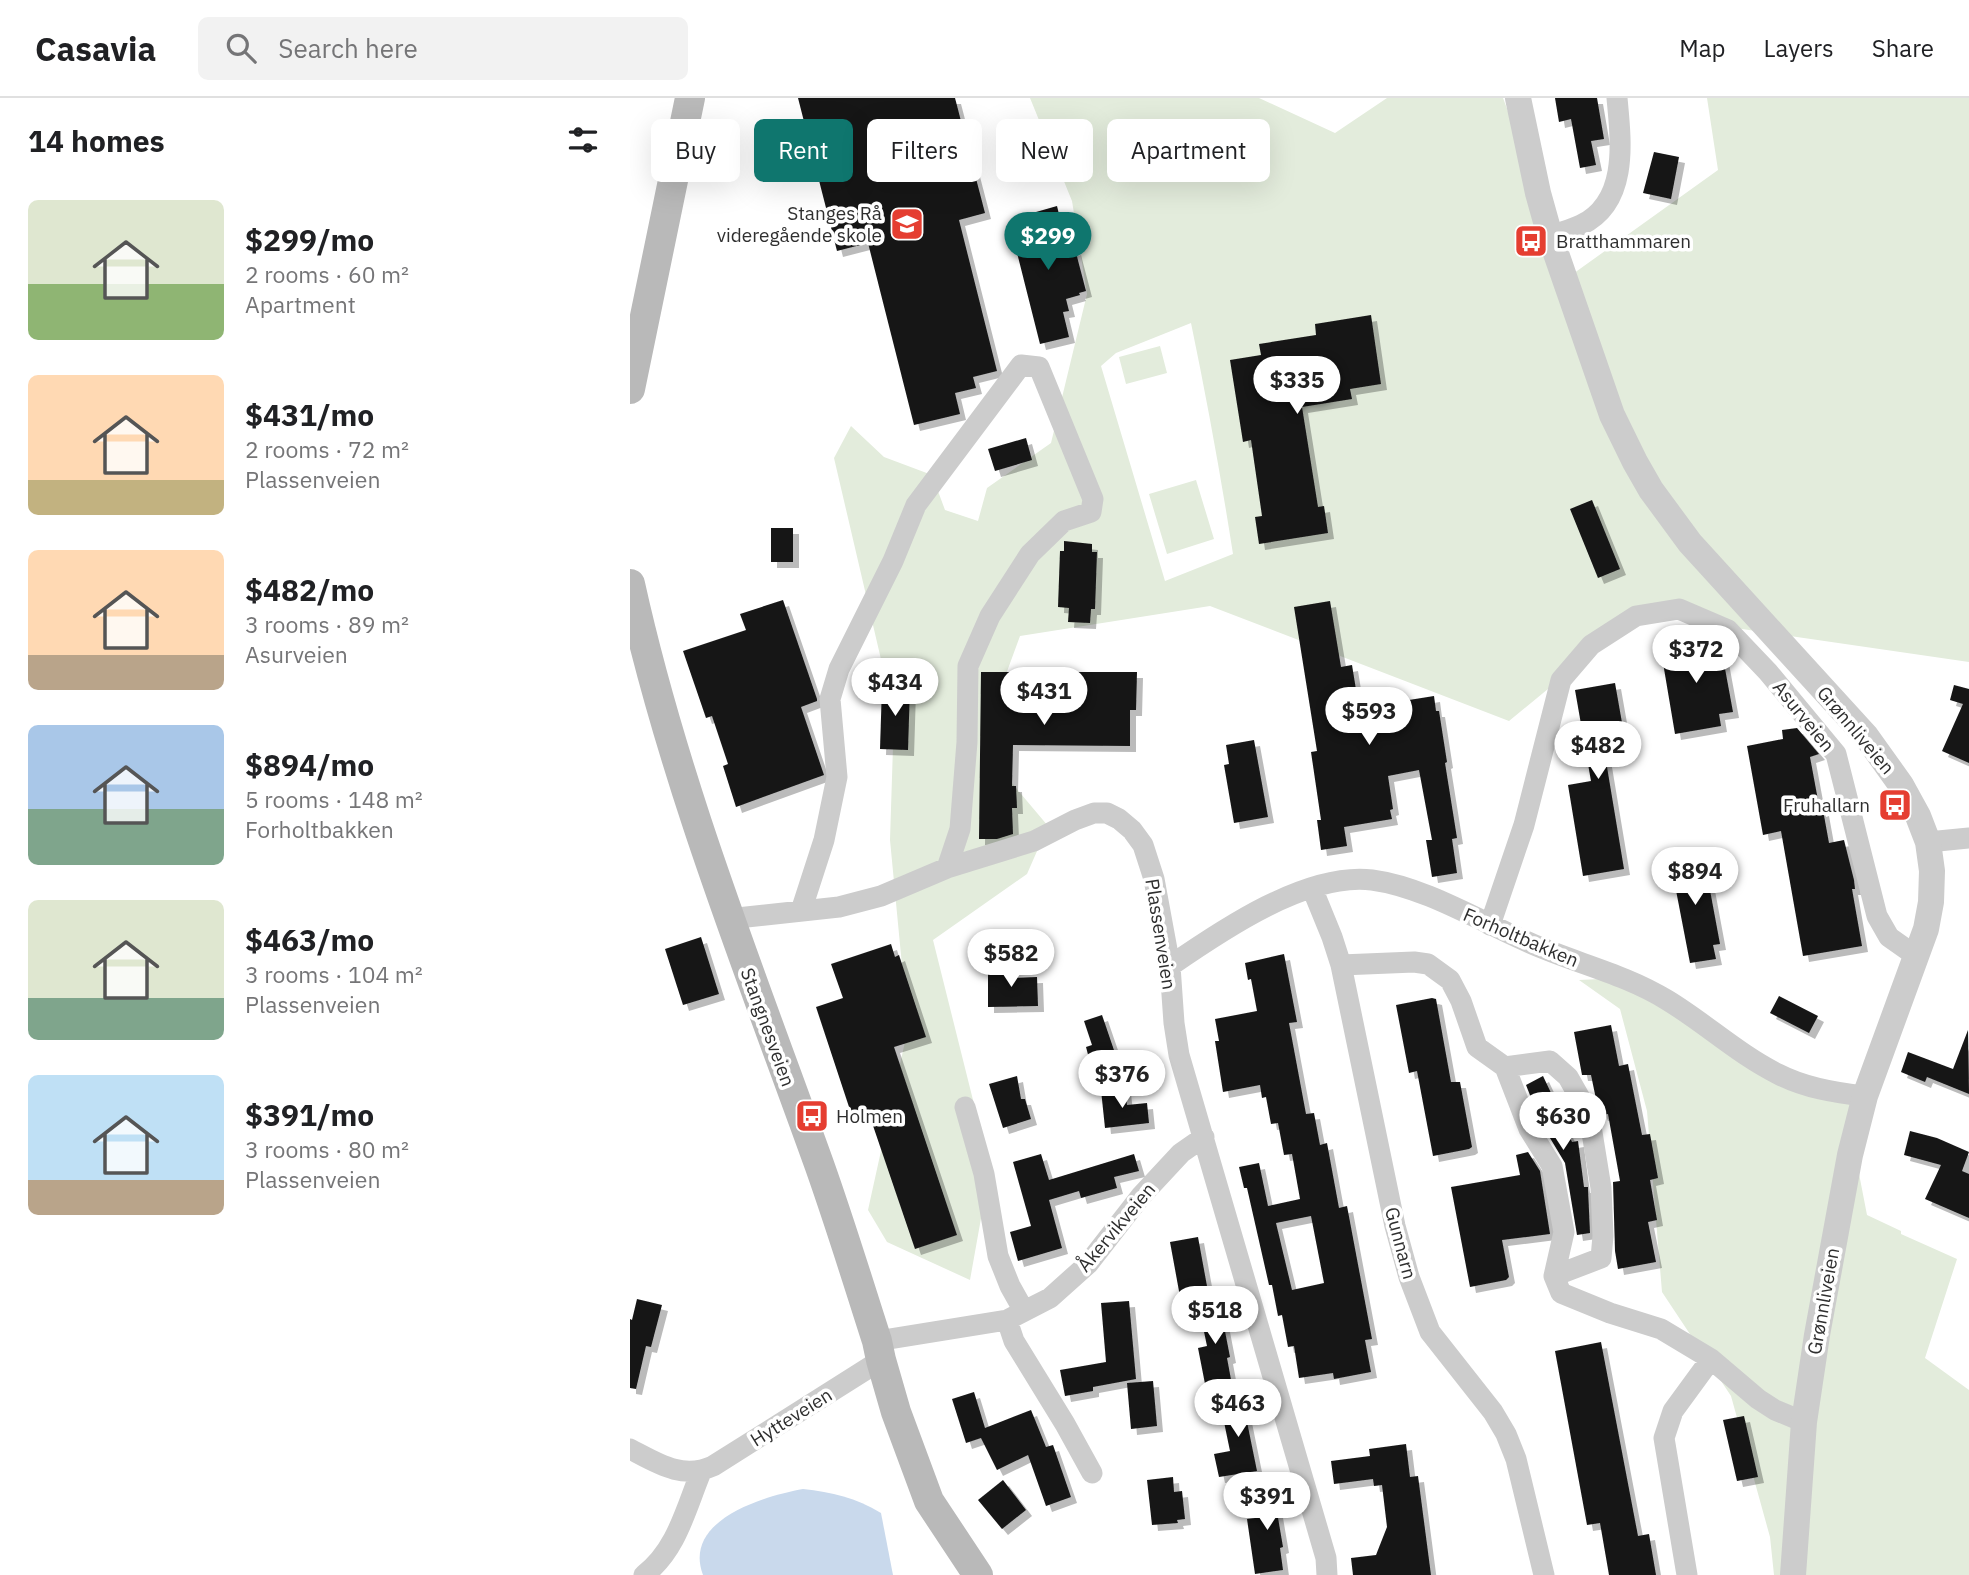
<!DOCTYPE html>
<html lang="en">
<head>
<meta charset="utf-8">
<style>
	:root { --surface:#fff; --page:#f2f2f2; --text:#202124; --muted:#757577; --line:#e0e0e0; --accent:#0f766e }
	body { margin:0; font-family:"IBM Plex Sans",sans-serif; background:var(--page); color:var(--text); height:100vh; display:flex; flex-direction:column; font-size:26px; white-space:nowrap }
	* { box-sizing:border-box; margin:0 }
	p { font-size:23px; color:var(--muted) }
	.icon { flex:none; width:38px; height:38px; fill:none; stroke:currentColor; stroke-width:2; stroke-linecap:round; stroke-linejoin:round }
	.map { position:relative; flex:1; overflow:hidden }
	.sheet { display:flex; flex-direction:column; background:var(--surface); width:630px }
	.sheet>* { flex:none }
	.hud { position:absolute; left:21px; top:21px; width:665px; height:63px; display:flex; gap:14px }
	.price { position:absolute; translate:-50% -60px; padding:0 16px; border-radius:24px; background:#fff; color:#222; font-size:23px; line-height:46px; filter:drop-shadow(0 2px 4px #0008) }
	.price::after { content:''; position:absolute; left:50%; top:42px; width:21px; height:16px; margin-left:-10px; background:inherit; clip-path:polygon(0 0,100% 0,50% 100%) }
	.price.active { background:var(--accent); color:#fff }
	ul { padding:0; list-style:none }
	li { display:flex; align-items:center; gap:21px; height:175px; padding:0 28px }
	li span { display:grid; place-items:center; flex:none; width:196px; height:140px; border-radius:10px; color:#555 }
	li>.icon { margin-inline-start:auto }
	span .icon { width:84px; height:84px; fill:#fffc; stroke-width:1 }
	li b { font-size:30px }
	h2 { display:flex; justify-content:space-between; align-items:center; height:84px; padding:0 28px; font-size:30px }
	.chip { padding:0 24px; border-radius:10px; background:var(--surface); box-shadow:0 7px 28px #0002; font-size:24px; line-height:63px }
	.chip.active { background:var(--accent); color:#fff }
	header { display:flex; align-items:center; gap:42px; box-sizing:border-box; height:98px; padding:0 35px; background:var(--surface); border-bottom:2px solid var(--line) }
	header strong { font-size:33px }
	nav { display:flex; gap:38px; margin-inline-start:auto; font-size:24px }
	.search { width:490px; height:63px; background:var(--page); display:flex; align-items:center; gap:18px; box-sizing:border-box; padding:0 24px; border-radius:10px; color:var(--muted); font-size:26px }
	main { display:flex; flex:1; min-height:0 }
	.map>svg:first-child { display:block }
	.green { fill:#e3ecdc; fill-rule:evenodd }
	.water { fill:#c9d9ec }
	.building { fill:#161616; fill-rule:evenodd; filter:url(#shadow) }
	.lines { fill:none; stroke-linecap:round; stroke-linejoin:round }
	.minor { stroke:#ccc; stroke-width:21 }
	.tertiary { stroke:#ccc; stroke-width:26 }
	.secondary { stroke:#b9b9b9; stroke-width:30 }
	.labels { text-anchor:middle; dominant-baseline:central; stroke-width:7; stroke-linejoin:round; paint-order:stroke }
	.poi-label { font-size:19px; fill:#2f2f2f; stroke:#fff; text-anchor:end }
	.street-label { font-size:19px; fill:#2f2f2f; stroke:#fff }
</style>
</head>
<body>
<header>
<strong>Casavia</strong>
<div class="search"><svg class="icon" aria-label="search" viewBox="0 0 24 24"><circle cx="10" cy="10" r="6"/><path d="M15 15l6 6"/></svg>Search here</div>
<nav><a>Map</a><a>Layers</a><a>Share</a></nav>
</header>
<main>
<section class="sheet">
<h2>14 homes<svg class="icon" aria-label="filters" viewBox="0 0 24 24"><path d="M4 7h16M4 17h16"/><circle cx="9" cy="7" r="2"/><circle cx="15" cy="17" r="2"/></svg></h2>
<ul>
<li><span style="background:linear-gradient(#dfe7d0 60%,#8fb573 0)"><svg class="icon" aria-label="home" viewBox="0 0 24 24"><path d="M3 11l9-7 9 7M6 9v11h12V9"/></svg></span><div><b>$299/mo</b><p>2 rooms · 60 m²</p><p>Apartment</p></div></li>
<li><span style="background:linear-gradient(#ffd9b3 75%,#c2b280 0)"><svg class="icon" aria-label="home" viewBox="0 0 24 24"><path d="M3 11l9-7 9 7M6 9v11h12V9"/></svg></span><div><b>$431/mo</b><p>2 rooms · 72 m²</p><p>Plassenveien</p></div></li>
<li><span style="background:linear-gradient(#ffd9b3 75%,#b9a48a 0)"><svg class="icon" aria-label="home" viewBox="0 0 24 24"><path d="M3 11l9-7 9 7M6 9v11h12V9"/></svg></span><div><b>$482/mo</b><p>3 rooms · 89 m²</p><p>Asurveien</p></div></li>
<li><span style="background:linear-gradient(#a9c7e8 60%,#7fa58c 0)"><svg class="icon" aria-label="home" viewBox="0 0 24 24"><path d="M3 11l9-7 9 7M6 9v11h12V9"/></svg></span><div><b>$894/mo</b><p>5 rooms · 148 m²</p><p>Forholtbakken</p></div></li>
<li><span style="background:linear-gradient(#dfe7d0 70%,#7fa58c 0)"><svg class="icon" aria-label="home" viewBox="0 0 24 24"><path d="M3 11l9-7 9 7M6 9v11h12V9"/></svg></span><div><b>$463/mo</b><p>3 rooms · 104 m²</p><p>Plassenveien</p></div></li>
<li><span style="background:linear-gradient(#bfe0f5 75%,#b9a48a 0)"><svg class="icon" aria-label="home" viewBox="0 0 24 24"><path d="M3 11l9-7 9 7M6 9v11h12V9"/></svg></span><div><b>$391/mo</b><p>3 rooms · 80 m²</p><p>Plassenveien</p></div></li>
</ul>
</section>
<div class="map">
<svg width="1339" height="1477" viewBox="0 0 1339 1477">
	<defs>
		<filter id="shadow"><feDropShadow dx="6" dy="6" stdDeviation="0" flood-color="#0004"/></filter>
	</defs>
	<rect width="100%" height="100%" fill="#fff"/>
	<!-- green -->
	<path class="green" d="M400 0H629L705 35 757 0H873L940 178 1088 72 1077 0H1339V564L1009 516 879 623 580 508 390 538 350 647 418 728 397 776 303 842 360 1070 340 1182 257 1144 238 1112 278 930 260 742 264 617 204 360 221 328 254 359 302 377 315 412 348 423 357 390 421 345 457 196 442 103ZM561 225C577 302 591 379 603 456L535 483 471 268 486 255Z
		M530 248 537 275 496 286 489 259Z
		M566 382 584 441 537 456 519 396Z
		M992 880 1125 963 1236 993 1225 1055 1237 1117 1271 1133V1136L1327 1161 1295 1260 1339 1292V1477H1144L1140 1439 1101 1298 1032 1194 1017 1013 990 911 949 882Z"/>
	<!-- water -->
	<path class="water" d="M173 1391C202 1394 226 1400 251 1415L263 1477H73C52 1422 134 1398 173 1391Z"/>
	<!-- building -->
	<path class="building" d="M168 0H325L355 115 329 122 367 273 343 279 346 290 325 295 330 316 284 327 238 145 207 153Z
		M925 0H967L974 41 961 43 966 67 950 70 941 21 929 24Z
		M415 47 420 64 398 70 393 54Z
		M1024 54 1049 59 1041 101 1013 95Z
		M427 108 438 153 445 151 456 193 449 195 450 197 436 201 439 213 433 214 439 239 410 246 381 131 395 128 392 118Z
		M741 217 751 286 720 291 722 301 672 309 688 409 694 408 698 435 629 446 625 419 632 418 621 342 613 344 600 262 631 257 629 246 686 237 685 226Z
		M396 340 402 362 365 373 358 351Z
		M962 402 990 471 968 480 940 411Z
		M141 430H163V464H141Z
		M434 443 462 446V454H467L465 511H461L460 525 438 524 439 510 428 509 430 453H434Z
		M153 502 187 601V603L171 609 194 677 106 709 93 668 98 666 82 618 76 620 53 553 116 532 110 516Z
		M700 503 711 569 722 567 729 610 804 598 806 613H809L817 664 815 665 827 740 822 741 827 775 802 779 796 742H802L789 672 758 678 763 711 760 712 762 721 714 729 717 748 691 752 687 722H691L681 654 687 653 664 509Z
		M1075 539 1077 551 1091 549 1103 614 1089 616 1091 628 1045 636 1030 547Z
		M351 574H507L506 612H500V648L383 647 382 688H386L387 710H382L383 736 367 741H349Z
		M985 585 997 653 975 657 994 771 953 778 938 687 961 683 945 592Z
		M1324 587 1339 591V665L1312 653 1333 606 1320 602Z
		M252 588H280L278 652 250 651Z
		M1167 630 1189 656 1180 659 1190 713 1193 712 1199 745 1214 742 1224 782 1225 791H1222L1232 848 1173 858 1151 733 1133 737 1117 648 1153 641 1152 632Z
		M624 642 638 719 604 725 594 667 599 666 596 647Z
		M1065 751 1070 777 1077 776 1090 846 1083 847 1086 861 1060 865 1039 756Z
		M71 839 89 896 53 907 35 851Z
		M261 846 265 859 269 857 296 939 264 949 327 1137 285 1151 238 1013 222 1018 186 909 213 900 201 866Z
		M654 856 667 924 659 925 676 1016 684 1015 690 1047 697 1045 709 1110 717 1108 742 1241 735 1242 741 1274 704 1281 703 1275 669 1280 664 1248 658 1249 652 1217 648 1218 642 1187H639L617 1090H614L609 1069 629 1065 638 1108 670 1101 662 1056 654 1057 648 1025 641 1026 636 999 632 1000 630 987 593 994 585 943H589L585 921 627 913 621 881 618 882 615 865ZM681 1118 694 1185 662 1192 646 1125Z
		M382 868V880L407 879 408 908 358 909V869Z
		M1149 898 1188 918 1179 935 1140 915Z
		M802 900 806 901 821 984H830L842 1049 839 1051 803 1058 787 973 779 975 766 907Z
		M472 917 487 961 461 968 456 949 462 947 454 923Z
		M981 927 989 968 998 966 1012 1037 1020 1036 1028 1080 1020 1082 1027 1122 1018 1124 1026 1164 988 1171 985 1153 983 1084 990 1083 978 1016 972 1017 966 1001 961 977H952L944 934Z
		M1338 932 1339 996 1297 979 1295 984 1271 974 1278 954 1323 971Z
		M387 978 391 1001H395L401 1021 373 1030 359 986Z
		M913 978 922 997 919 998 942 1044 948 1043 954 1089H958V1091L960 1135 947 1137 935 1065 911 1025 896 987Z
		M495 990 497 1007 517 1005 519 1025 475 1030 471 992Z
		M1280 1033 1307 1040 1339 1054 1332 1073 1339 1076V1120L1295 1101 1311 1067 1274 1057Z
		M898 1054 910 1073 920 1136 872 1142 879 1179 876 1182 840 1189 821 1089 890 1077 886 1057Z
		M411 1056 419 1082 504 1056 509 1073 484 1079 487 1090 451 1100 449 1093 419 1102 432 1150 388 1163 380 1134 401 1128 383 1064Z
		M568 1139 579 1199 551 1204 540 1144Z
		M7 1201 32 1207 21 1249 16 1248 6 1291 0 1290V1221L2 1222Z
		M592 1201 596 1223H593L600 1259 597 1260 602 1287 576 1291 568 1250 577 1248 568 1205Z
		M499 1203 506 1281 463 1289V1293L435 1298 430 1272 476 1264 471 1205Z
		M971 1244 1008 1438 1019 1436 1026 1477H979L970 1425 957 1427 925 1253Z
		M523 1283 527 1328 501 1331 497 1285Z
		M344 1294 355 1330 401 1312 416 1349 423 1347 441 1399 416 1408 398 1357 367 1372 351 1340 336 1345 322 1301Z
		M624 1297 627 1317 616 1319 627 1373 589 1379 584 1356 600 1353 594 1324 599 1323 595 1302Z
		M1114 1318 1128 1379 1107 1383 1093 1322Z
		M776 1346 780 1379 788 1378 801 1477H723L721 1460 746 1457 757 1429 752 1387 744 1388 743 1381 704 1386 701 1363 740 1358 739 1351Z
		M543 1379 544 1394 552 1393 555 1421 547 1422 548 1425 522 1427 517 1382Z
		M373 1382 396 1412 372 1431 348 1402Z
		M647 1385 651 1407 646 1408 653 1449 650 1450 653 1472 625 1476 617 1421 633 1419 627 1389Z"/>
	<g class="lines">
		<!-- minor -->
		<path class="minor" d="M920 138C930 134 941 132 951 127 999 104 991 43 987 0
			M1298 744 1339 740
			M682 790 702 839 711 867 765 1128 779 1179 800 1234 863 1314 876 1336 886 1361 914 1477
			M171 813 194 742 207 679 200 601 209 571 263 463 286 407 391 267 409 269 463 401 461 414 434 423 400 456 360 518 338 568 337 644 330 731 317 770
			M98 821 209 809 251 798 317 770 404 743 445 722 464 715H477L489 721 502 732 513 747 524 781 540 868 544 925 549 957 696 1460 697 1477
			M860 827 894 727 931 582 961 547 1006 518 1049 511 1098 532 1138 574 1206 656 1247 818 1259 839 1286 858
			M711 867 784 864 798 866 820 882 831 903 847 949 875 969 899 1031 922 1068 934 1134 924 1178
			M540 868C592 832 677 774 742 782 795 789 851 824 900 845 945 865 995 876 1037 902 1075 925 1108 956 1148 976 1175 990 1205 995 1235 998
			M875 969 920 963 938 979 959 1016 971 1090 973 1138 971 1160 924 1178 931 1195 980 1215 1031 1231 1081 1261 1128 1301 1145 1312 1174 1324
			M335 1009 354 1076 368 1158 380 1188 394 1213
			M377 1222 384 1243 435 1326 462 1375
			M247 1243 377 1222 420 1200 458 1166 511 1098 551 1055 574 1039
			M0 1351C27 1365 52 1382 83 1368L251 1262
			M14 1477C47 1452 56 1410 71 1374
			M1057 1477 1034 1340 1043 1313 1081 1261"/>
		<!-- tertiary -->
		<path class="tertiary" d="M888 0 908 95 920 138 982 317 1005 364 1021 392 1060 445 1236 638 1271 687 1288 718 1298 744 1302 773 1301 804 1296 831 1235 998 1220 1057 1187 1237 1174 1324 1163 1477"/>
		<!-- secondary -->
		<path class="secondary" d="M0 291 60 0
			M0 486C44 685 120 874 189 1066 210 1125 228 1184 247 1243L251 1262 266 1314 299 1403 348 1477"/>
	</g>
	<!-- icons -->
	<defs>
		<symbol id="school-square" viewBox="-11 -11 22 22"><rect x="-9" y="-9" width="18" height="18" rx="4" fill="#e53e31" stroke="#fff"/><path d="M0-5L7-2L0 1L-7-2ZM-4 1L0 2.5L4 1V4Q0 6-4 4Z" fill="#fff"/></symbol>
		<symbol id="bus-square" viewBox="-11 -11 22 22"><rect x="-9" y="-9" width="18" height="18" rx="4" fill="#e53e31" stroke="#fff"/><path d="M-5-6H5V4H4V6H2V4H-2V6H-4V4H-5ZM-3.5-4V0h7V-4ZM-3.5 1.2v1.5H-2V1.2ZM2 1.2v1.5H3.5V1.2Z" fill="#fff"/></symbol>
	</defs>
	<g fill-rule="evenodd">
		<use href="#school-square" x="258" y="107" width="38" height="38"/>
		<use href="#bus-square" x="882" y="124" width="38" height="38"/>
		<use href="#bus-square" x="1246" y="688" width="38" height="38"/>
		<use href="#bus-square" x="163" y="999" width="38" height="38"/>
	</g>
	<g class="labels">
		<!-- poi labels -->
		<g class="poi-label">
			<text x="252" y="115">Stanges Rå<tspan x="252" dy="22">videregående skole</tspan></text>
			<text x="926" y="143" text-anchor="start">Bratthammaren</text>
			<text x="1240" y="707">Fruhallarn</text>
			<text x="206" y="1018" text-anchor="start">Holmen</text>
		</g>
		<!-- street labels -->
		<g class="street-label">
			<text transform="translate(1174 618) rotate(51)">Asurveien</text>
			<text transform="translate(1226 632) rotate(50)">Grønnliveien</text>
			<text transform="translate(531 836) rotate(81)">Plassenveien</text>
			<text transform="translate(891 839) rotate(23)">Forholtbakken</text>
			<text transform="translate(138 929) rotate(70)">Stangnesveien</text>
			<text transform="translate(486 1129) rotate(-50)">Åkervikveien</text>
			<text transform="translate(771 1145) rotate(75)">Gunnarn</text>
			<text transform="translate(1193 1203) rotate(-80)">Grønnliveien</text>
			<text transform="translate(161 1319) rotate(-32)">Hytteveien</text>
		</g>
	</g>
</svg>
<b class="price active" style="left:418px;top:174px">$299</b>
<b class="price" style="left:667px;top:318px">$335</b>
<b class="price" style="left:1066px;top:587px">$372</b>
<b class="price" style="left:265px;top:620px">$434</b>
<b class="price" style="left:414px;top:629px">$431</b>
<b class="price" style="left:739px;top:649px">$593</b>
<b class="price" style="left:968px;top:683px">$482</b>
<b class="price" style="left:1065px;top:809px">$894</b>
<b class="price" style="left:381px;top:891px">$582</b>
<b class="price" style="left:492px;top:1012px">$376</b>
<b class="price" style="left:933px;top:1054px">$630</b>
<b class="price" style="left:585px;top:1248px">$518</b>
<b class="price" style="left:608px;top:1341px">$463</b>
<b class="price" style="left:637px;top:1434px">$391</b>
<div class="hud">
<a class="chip">Buy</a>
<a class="chip active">Rent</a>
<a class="chip">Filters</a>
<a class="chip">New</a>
<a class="chip">Apartment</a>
</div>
</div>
</main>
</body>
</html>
